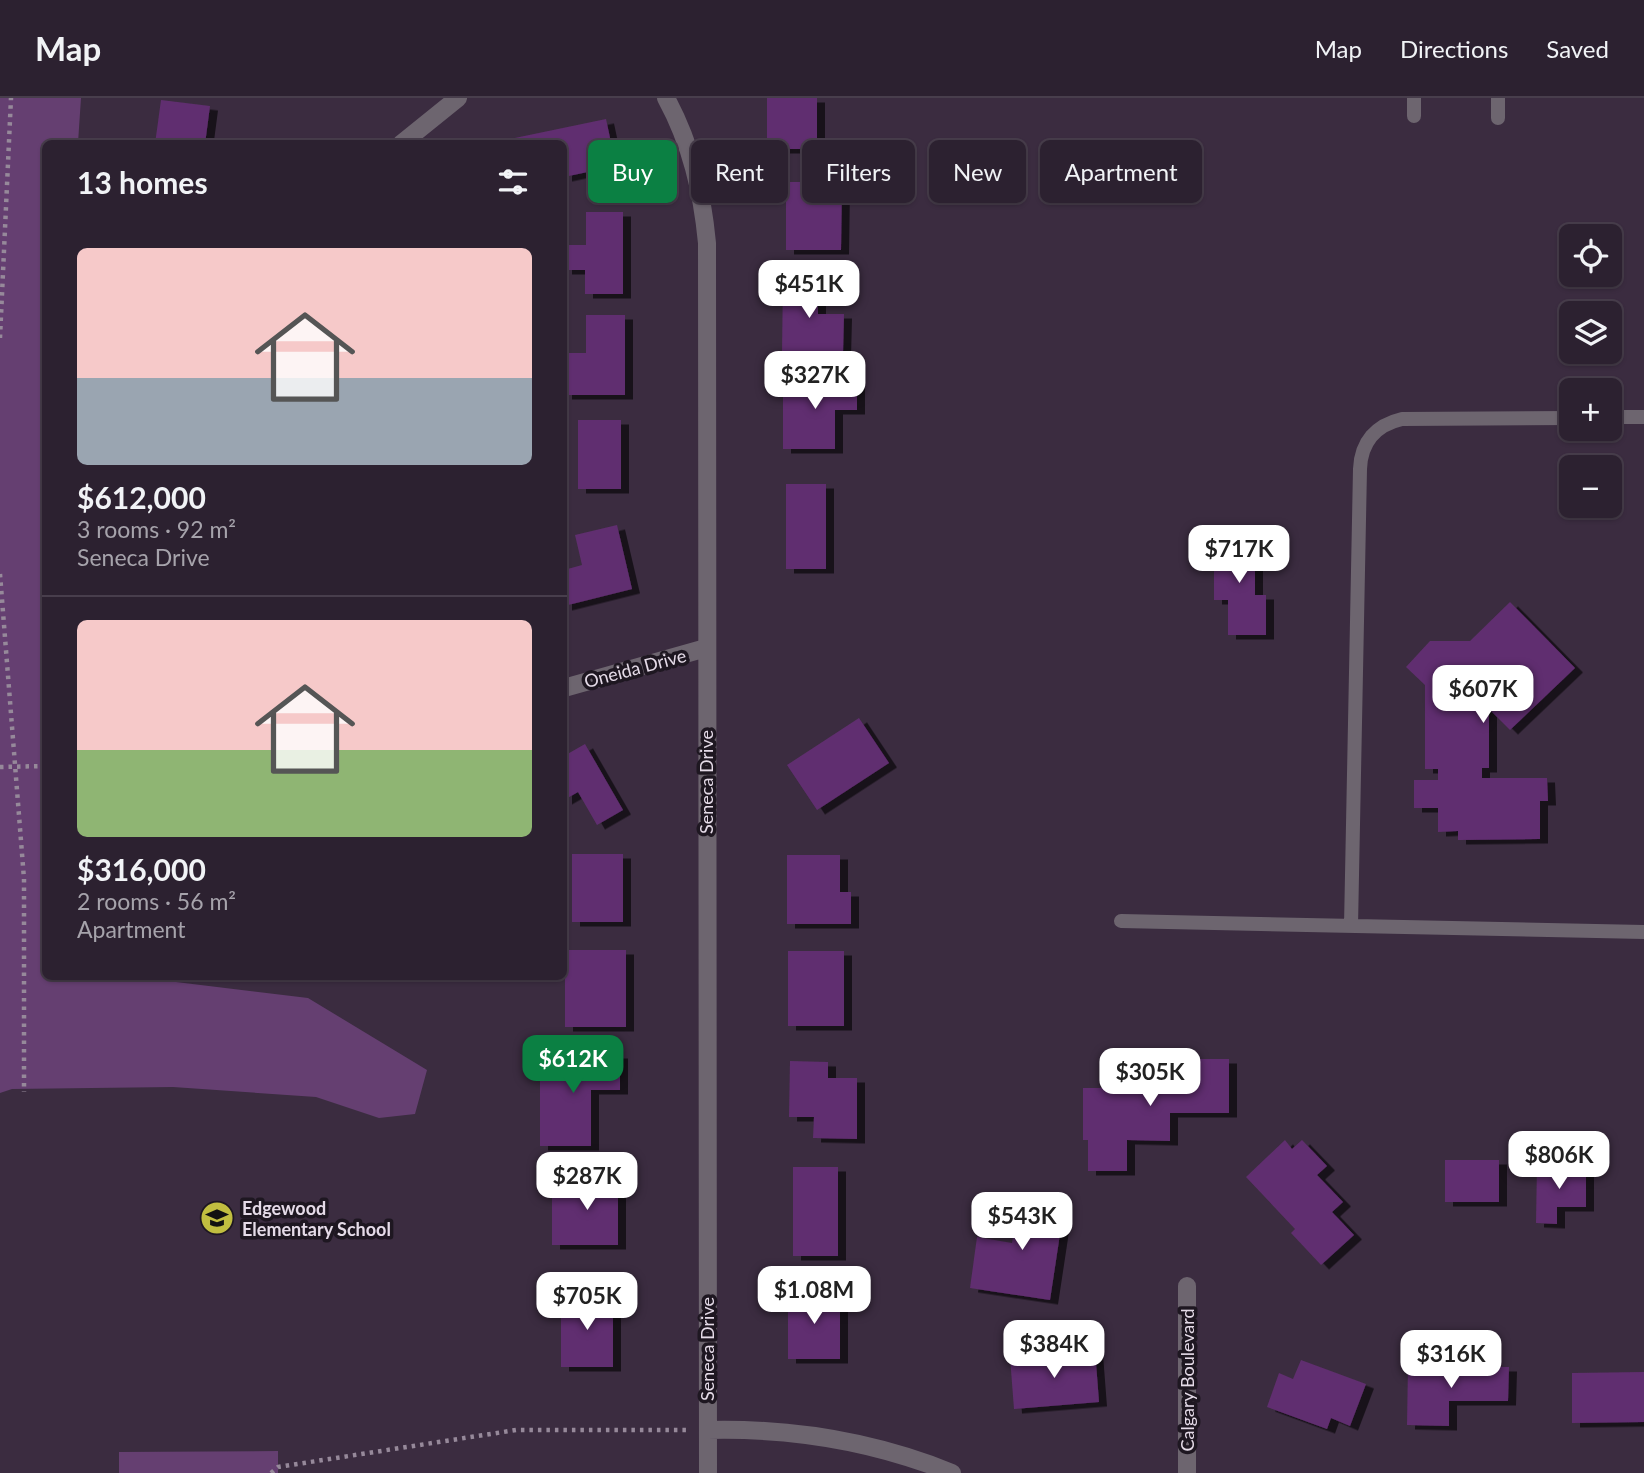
<!DOCTYPE html>
<html lang="en">
<head>
<meta charset="utf-8">
<style>
	:root { --surface:#2c2130; --page:#382e3c; --text:#f1f3f6; --muted:#a6a3ab; --line:#483e4c; --accent:#0b8043 }
	body { margin:0; font-family:Lato,sans-serif; background:var(--page); color:var(--text); height:100vh; display:flex; flex-direction:column; font-size:26px; white-space:nowrap }
	* { box-sizing:border-box; margin:0 }
	p { font-size:23px; color:var(--muted) }
	.icon { flex:none; width:38px; height:38px; fill:none; stroke:currentColor; stroke-width:2; stroke-linecap:round; stroke-linejoin:round }
	.map { position:relative; flex:1; overflow:hidden }
	.panel { position:absolute; left:42px; top:42px; width:525px; height:840px; display:flex; flex-direction:column; background:var(--surface); border-radius:10px; box-shadow:0 2px 5px #0004,0 0 0 2px var(--line) }
	.panel>* { flex:none }
	.banner { position:absolute; left:588px; top:42px; width:665px; height:63px; display:flex; gap:14px }
	.controls { position:absolute; left:1559px; top:126px; display:grid; gap:14px }
	.controls a { display:grid; place-items:center; width:63px; height:63px; border-radius:10px; background:var(--surface); box-shadow:0 2px 5px #0004,0 0 0 2px var(--line); font-size:35px }
	.price { position:absolute; translate:-50% -60px; padding:0 16px; border-radius:14px; background:#fff; color:#222; font-size:23px; line-height:46px; filter:drop-shadow(0 2px 4px #0008) }
	.price::after { content:''; position:absolute; left:50%; top:42px; width:21px; height:16px; margin-left:-10px; background:inherit; clip-path:polygon(0 0,100% 0,50% 100%) }
	.price.active { background:var(--accent); color:#fff }
	ul { padding:0; list-style:none }
	li { display:grid; align-content:center; gap:14px; height:371px; padding:0 35px }
	li+li { border-top:2px solid var(--line) }
	li span { display:grid; place-items:center; height:217px; border-radius:10px; color:#555 }
	li>.icon { margin-inline-start:auto }
	span .icon { width:126px; height:126px; fill:#fffc; stroke-width:1 }
	li b { font-size:30px }
	h2 { display:flex; justify-content:space-between; align-items:center; height:84px; padding:0 35px; font-size:30px }
	.chip { padding:0 24px; border-radius:10px; background:var(--surface); box-shadow:0 2px 5px #0004,0 0 0 2px var(--line); font-size:24px; line-height:63px }
	.chip.active { background:var(--accent); color:#fff }
	header { display:flex; align-items:center; gap:42px; box-sizing:border-box; height:98px; padding:0 35px; background:var(--surface); border-bottom:2px solid var(--line) }
	header strong { font-size:33px }
	nav { display:flex; gap:38px; margin-inline-start:auto; font-size:24px }
	.map>svg:first-child { display:block }
	.green { fill:#653f71 }
	.building { fill:#602e6f; filter:url(#shadow) }
	.lines { fill:none; stroke-linecap:round; stroke-linejoin:round }
	.path { stroke:#96899a; stroke-width:4.5; stroke-dasharray:3.5 5; stroke-linecap:butt }
	.service { stroke:#6d656f; stroke-width:14 }
	.minor { stroke:#6d656f; stroke-width:18 }
	.labels { text-anchor:middle; dominant-baseline:central; stroke-width:7; stroke-linejoin:round; paint-order:stroke }
	.street-label { font-size:18px; fill:#e5dbe8; stroke:#1e1721 }
	.poi-label { font-size:18px; font-weight:bold; fill:#e5dbe8; stroke:#1e1721; text-anchor:start }
</style>
</head>
<body>
<header>
<strong>Map</strong>
<nav><a>Map</a><a>Directions</a><a>Saved</a></nav>
</header>
<div class="map">
<svg width="1644" height="1375" viewBox="0 0 1644 1375">
	<defs>
		<filter id="shadow"><feDropShadow dx="8" dy="4.5" stdDeviation="0" flood-color="#0009"/></filter>
	</defs>
	<rect width="100%" height="100%" fill="#3b2c40"/>
	<!-- green -->
	<path class="green" d="M0 0H81L78 45 46 46V878L135 879 308 900 427 972 415 1016 379 1020 316 999 173 989 12 991 0 995Z
		M278 1353V1375H119V1354Z"/>
	<!-- building -->
	<path class="building" d="M767 0H817V51H767Z
		M161 2 210 8 205 46H155Z
		M606 21 616 68 564 79V46H511L510 41Z
		M786 84H842L841 152H786Z
		M586 114H623V196H585V172H564V147H586Z
		M783 180H818V216H844L843 255H782Z
		M586 217H625V297H564V255H586Z
		M783 281H857V312H835V351H783Z
		M578 322H621V391H578Z
		M786 386H826V471H786Z
		M617 427 632 491 564 508V472L582 467 575 437Z
		M1214 439H1255V497H1266V537H1228V502H1214Z
		M1510 504 1575 570 1510 632 1489 611V670H1482V680H1547L1548 703H1540V741L1458 742V733L1438 734V710H1414V682H1438V671H1425V587L1406 569 1430 543H1470Z
		M859 620 889 665 817 712 787 667Z
		M585 646 623 712 597 727 578 694 564 702V658Z
		M572 756H623V824H572Z
		M787 757H840V794H851V826H787Z
		M565 852H626V929H565Z
		M788 853H844V928H788Z
		M540 956H620V992H591V1048H540Z
		M1183 961H1229V1015H1170V1043L1127 1042V1073H1088V1042H1083V990H1141L1142 970H1183Z
		M790 963 828 964V980H857V1041L813 1040 814 1019H789Z
		M1285 1042 1292 1051 1302 1042 1327 1068 1317 1077 1343 1104 1332 1114 1354 1137 1321 1167 1291 1135 1295 1131 1246 1079Z
		M1445 1062H1499V1104H1445Z
		M1537 1067 1576 1068V1074H1586V1109H1557V1126L1536 1125Z
		M793 1069H838V1158H793Z
		M567 1078H618V1147H552V1097H567Z
		M1020 1096 1065 1103 1050 1202 970 1190 977 1139 1012 1145Z
		M788 1195H840V1261H788Z
		M561 1200H613V1269H561Z
		M1095 1252 1099 1304 1014 1311 1010 1259Z
		M1301 1262 1366 1286 1350 1328 1331 1320 1327 1331 1267 1309 1279 1275 1293 1281Z
		M1408 1268 1509 1269 1508 1303H1449V1328L1407 1327Z
		M1644 1274V1324L1572 1325V1275Z"/>
	<g class="lines">
		<!-- path -->
		<path class="path" d="M0 240 11 0
			M0 476 24 781V994
			M0 669 46 668
			M271 1375 278 1369 516 1332H686"/>
		<!-- service -->
		<path class="service" d="M1414 18V0
			M1498 20V0
			M1610 319H1644
			M1121 823 1644 834
			M1351 828 1360 371C1361 344 1376 327 1402 321L1572 320"/>
		<!-- minor -->
		<path class="minor" d="M666 0C691 46 702 93 707 145L708 1375
			M401 46 458 0
			M564 590 706 550
			M1187 1188V1375
			M708 1332C793 1330 873 1343 952 1375"/>
	</g>
	<!-- icons -->
	<defs>
		<symbol id="school-disc" viewBox="-11 -11 22 22"><circle r="9.5" fill="#c1be40" stroke="#1e1721"/><path d="M0-5L7-2L0 1L-7-2ZM-4 1L0 2.5L4 1V4Q0 6-4 4Z" fill="#111"/></symbol>
	</defs>
	<g fill-rule="evenodd">
		<use href="#school-disc" x="198" y="1101" width="38" height="38"/>
	</g>
	<g class="labels">
		<!-- street labels -->
		<g class="street-label">
			<text transform="translate(635 570) rotate(-15)">Oneida Drive</text>
			<text transform="translate(706 684) rotate(-90)">Seneca Drive</text>
			<text transform="translate(707 1251) rotate(-90)">Seneca Drive</text>
			<text transform="translate(1187 1282) rotate(-90)">Calgary Boulevard</text>
		</g>
		<!-- poi labels -->
		<g class="poi-label">
			<text x="242" y="1110">Edgewood<tspan x="242" dy="21">Elementary School</tspan></text>
		</g>
	</g>
</svg>
<div class="controls">
<a><svg class="icon" aria-label="locate" viewBox="0 0 24 24"><circle cx="12" cy="12" r="6"/><path d="M12 2v4M12 18v4M2 12h4M18 12h4"/></svg></a>
<a><svg class="icon" aria-label="layers" viewBox="0 0 24 24"><path d="M12 4l9 5-9 5-9-5zM3 14l9 5 9-5"/></svg></a>
<a>+</a>
<a>−</a>
</div>
<b class="price" style="left:809px;top:222px">$451K</b>
<b class="price" style="left:815px;top:313px">$327K</b>
<b class="price" style="left:1239px;top:487px">$717K</b>
<b class="price" style="left:1483px;top:627px">$607K</b>
<b class="price active" style="left:573px;top:997px">$612K</b>
<b class="price" style="left:1150px;top:1010px">$305K</b>
<b class="price" style="left:1559px;top:1093px">$806K</b>
<b class="price" style="left:587px;top:1114px">$287K</b>
<b class="price" style="left:1022px;top:1154px">$543K</b>
<b class="price" style="left:814px;top:1228px">$1.08M</b>
<b class="price" style="left:587px;top:1234px">$705K</b>
<b class="price" style="left:1054px;top:1282px">$384K</b>
<b class="price" style="left:1451px;top:1292px">$316K</b>
<div class="banner">
<a class="chip active">Buy</a>
<a class="chip">Rent</a>
<a class="chip">Filters</a>
<a class="chip">New</a>
<a class="chip">Apartment</a>
</div>
<section class="panel">
<h2>13 homes<svg class="icon" aria-label="filters" viewBox="0 0 24 24"><path d="M4 7h16M4 17h16"/><circle cx="9" cy="7" r="2"/><circle cx="15" cy="17" r="2"/></svg></h2>
<ul>
<li><span style="background:linear-gradient(#f6c9c9 60%,#9aa5b1 0)"><svg class="icon" aria-label="home" viewBox="0 0 24 24"><path d="M3 11l9-7 9 7M6 9v11h12V9"/></svg></span><div><b>$612,000</b><p>3 rooms · 92 m²</p><p>Seneca Drive</p></div></li>
<li><span style="background:linear-gradient(#f6c9c9 60%,#8fb573 0)"><svg class="icon" aria-label="home" viewBox="0 0 24 24"><path d="M3 11l9-7 9 7M6 9v11h12V9"/></svg></span><div><b>$316,000</b><p>2 rooms · 56 m²</p><p>Apartment</p></div></li>
</ul>
</section>
</div>
</body>
</html>
